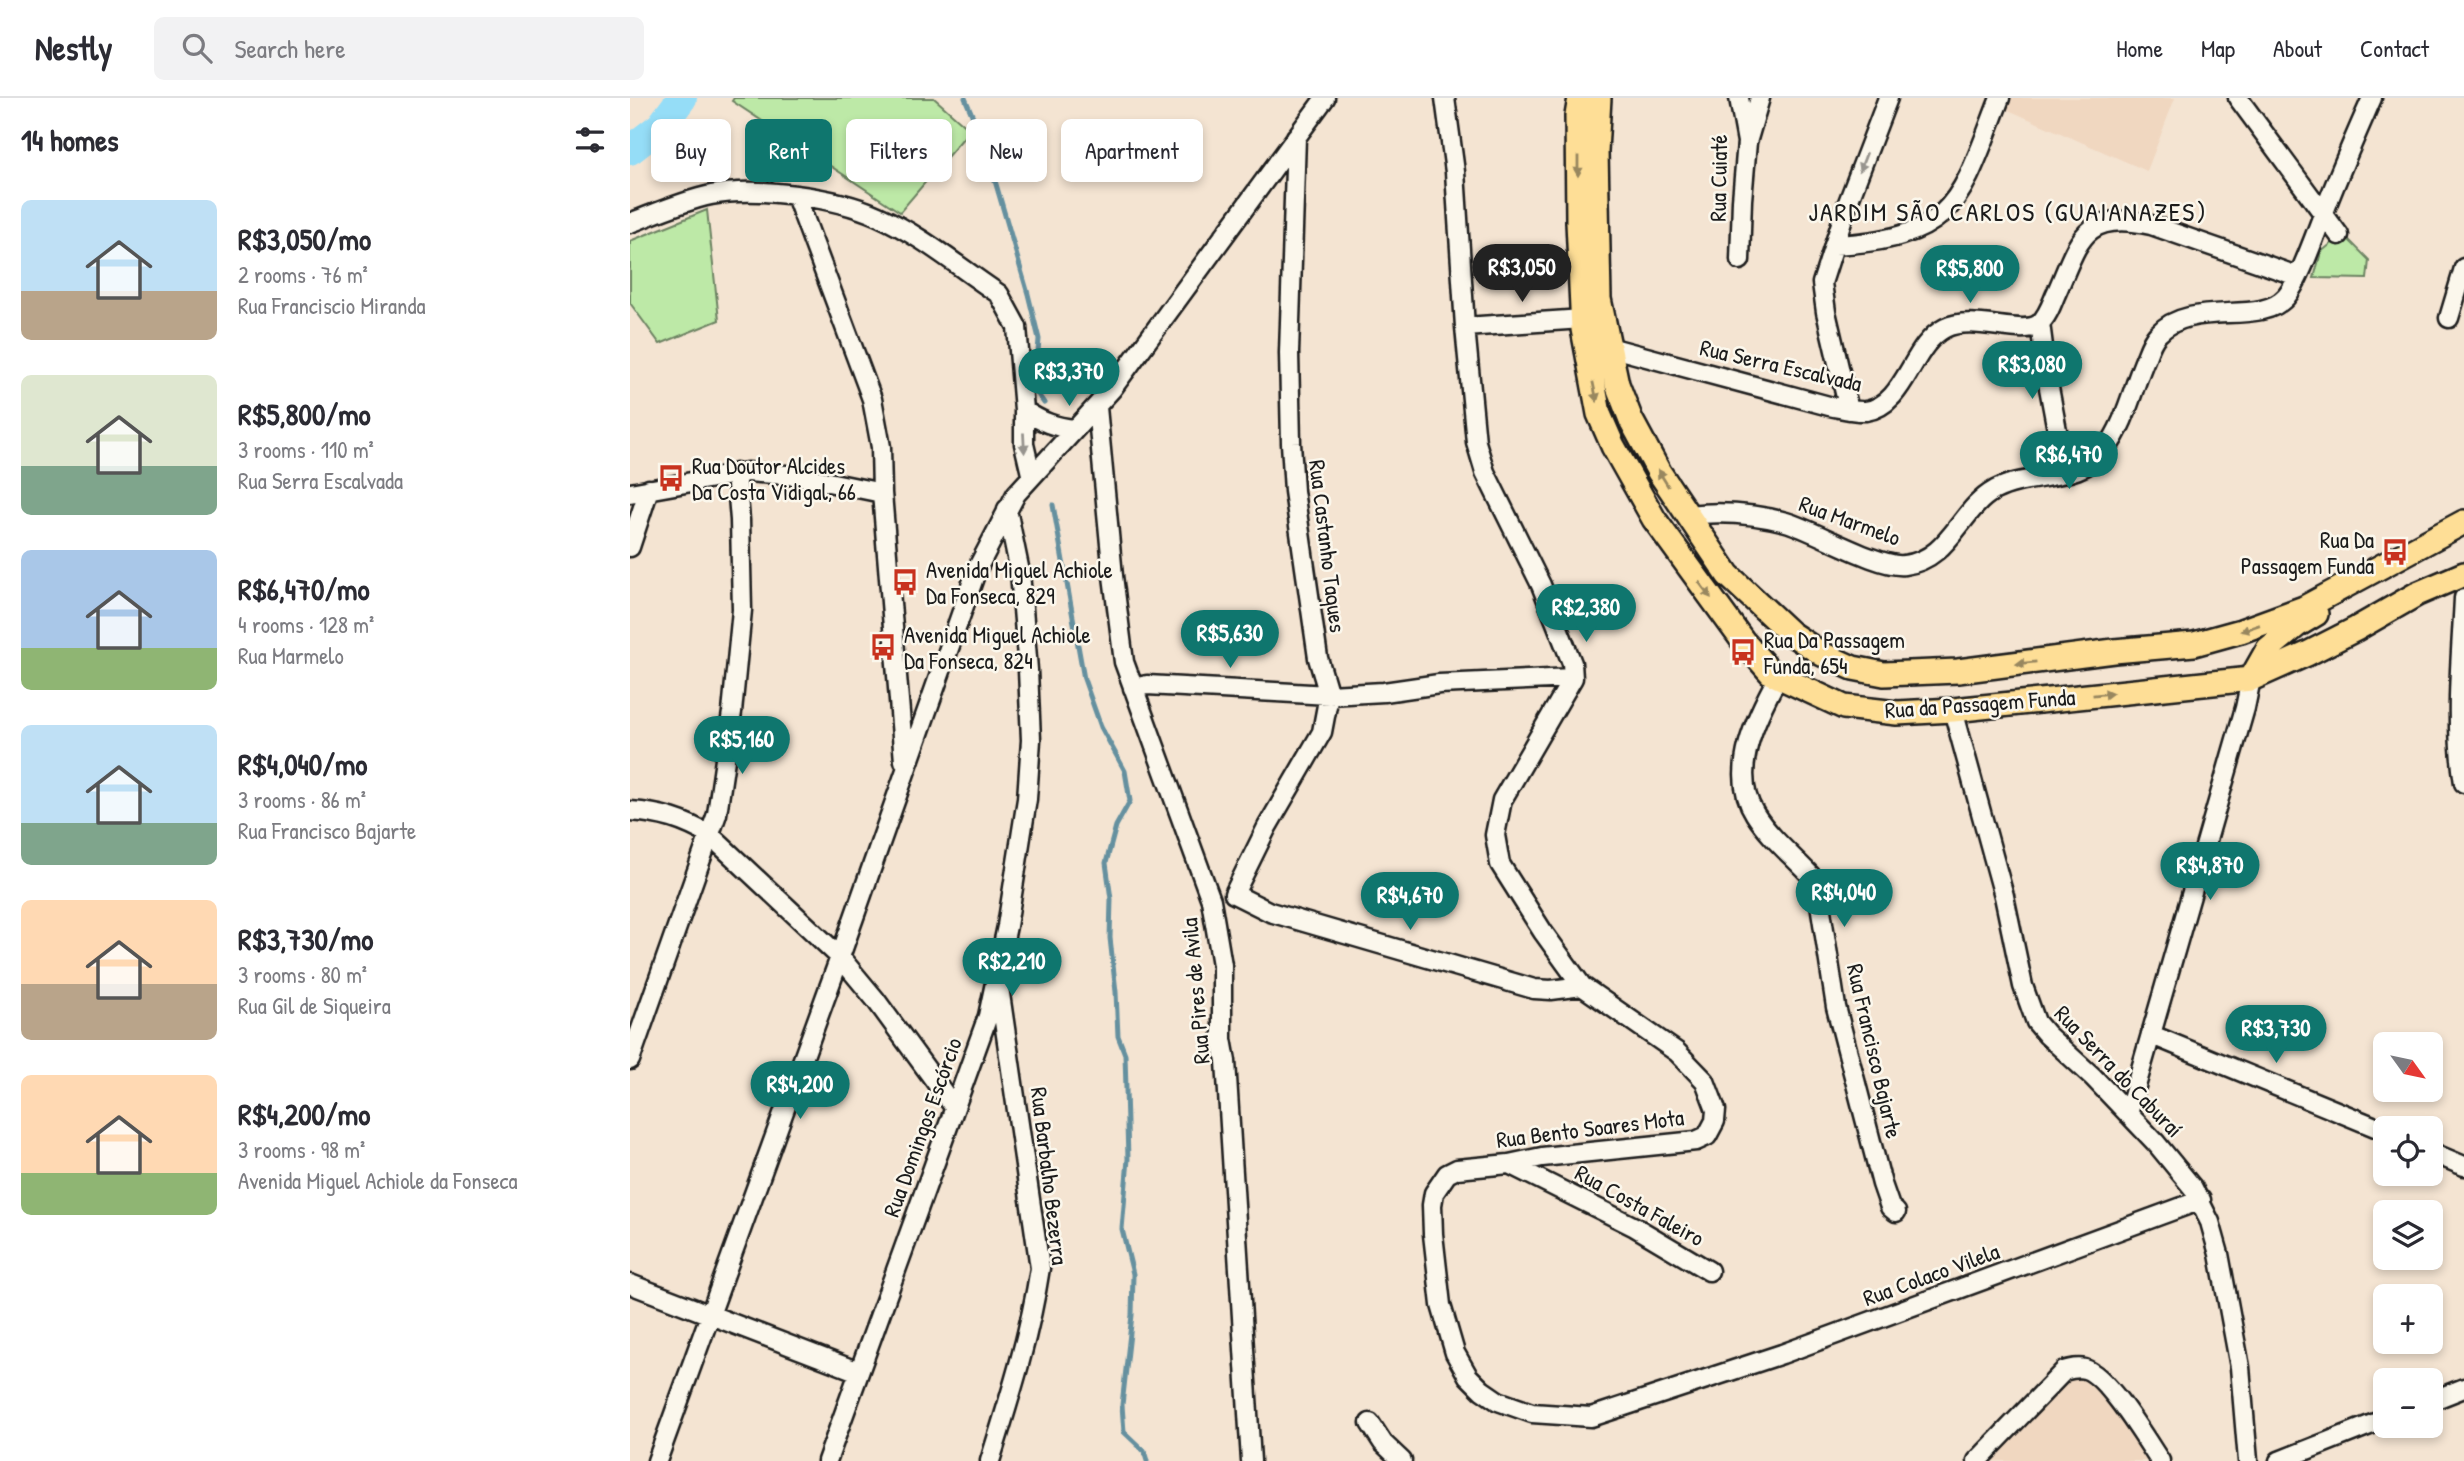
<!DOCTYPE html>
<html lang="en">
<head>
<meta charset="utf-8">
<style>
	:root { --surface:#fff; --page:#f2f2f3; --text:#2b2b33; --muted:#7c7c81; --line:#e1e1e2; --accent:#0f766e }
	body { margin:0; font-family:"Patrick Hand",sans-serif; background:var(--page); color:var(--text); height:100vh; display:flex; flex-direction:column; font-size:26px; white-space:nowrap }
	* { box-sizing:border-box; margin:0 }
	p { font-size:23px; color:var(--muted) }
	.icon { flex:none; width:38px; height:38px; fill:none; stroke:currentColor; stroke-width:2; stroke-linecap:round; stroke-linejoin:round }
	.map { position:relative; flex:1; overflow:hidden }
	.side { display:flex; flex-direction:column; background:var(--surface); width:630px }
	.side>* { flex:none }
	.banner { position:absolute; left:21px; top:21px; width:665px; height:63px; display:flex; gap:14px }
	.needle { width:46px; rotate:123deg }
	.fabs { position:absolute; left:1743px; top:934px; display:grid; gap:14px }
	.fabs a { display:grid; place-items:center; width:70px; height:70px; border-radius:10px; background:var(--surface); box-shadow:0 4px 10px #0003; font-size:35px }
	.price { position:absolute; translate:-50% -60px; padding:0 16px; border-radius:24px; background:var(--accent); color:#fff; font-size:23px; line-height:46px; filter:drop-shadow(0 2px 4px #0008) }
	.price::after { content:''; position:absolute; left:50%; top:42px; width:21px; height:16px; margin-left:-10px; background:inherit; clip-path:polygon(0 0,100% 0,50% 100%) }
	.price.current { background:#222; color:#fff }
	ul { padding:0; list-style:none }
	li { display:flex; align-items:center; gap:21px; height:175px; padding:0 21px }
	li span { display:grid; place-items:center; flex:none; width:196px; height:140px; border-radius:10px; color:#555 }
	li>.icon { margin-inline-start:auto }
	span .icon { width:84px; height:84px; fill:#fffc; stroke-width:1 }
	li b { font-size:30px }
	h2 { display:flex; justify-content:space-between; align-items:center; height:84px; padding:0 21px; font-size:30px }
	.pill { padding:0 24px; border-radius:10px; background:var(--surface); box-shadow:0 4px 10px #0003; font-size:24px; line-height:63px }
	.pill.current { background:var(--accent); color:#fff }
	header { display:flex; align-items:center; gap:42px; box-sizing:border-box; height:98px; padding:0 35px; background:var(--surface); border-bottom:2px solid var(--line) }
	header strong { font-size:33px }
	nav { display:flex; gap:38px; margin-inline-start:auto; font-size:24px }
	.search { width:490px; height:63px; background:var(--page); display:flex; align-items:center; gap:18px; box-sizing:border-box; padding:0 24px; border-radius:10px; color:var(--muted); font-size:26px }
	main { display:flex; flex:1; min-height:0 }
	.map>svg:first-child { display:block }
	.built { fill:#f0d7c0 }
	.green { fill:#bde9a7; stroke:#6c8262; stroke-width:2 }
	.lines { fill:none; stroke-linecap:round; stroke-linejoin:round }
	.stream { stroke:#65909f; stroke-width:5 }
	.river { stroke:#95ddf7; stroke-width:30 }
	.minor-casing { stroke:#1c1c1c; stroke-width:23 }
	.major-casing { stroke:#1c1c1c; stroke-width:28 }
	.minor { stroke:#fbf7ec; stroke-width:18 }
	.major { stroke:#fede96; stroke-width:23 }
	.oneway { fill:#97948e }
	.oneway2 { fill:#98875f }
	.labels { text-anchor:middle; dominant-baseline:central; stroke-width:5; stroke-linejoin:round; paint-order:stroke }
	.street-label { font-size:23px; fill:#1c1c1c; stroke:#fbf7ec }
	.poi-label { font-size:23px; fill:#1c1c1c; stroke:#fbf7ec; text-anchor:start }
	.quarter-label { font-size:26px; letter-spacing:2px; fill:#1c1c1c; stroke:#fbf7ec }
</style>
</head>
<body>
<header>
<strong>Nestly</strong>
<div class="search"><svg class="icon" aria-label="search" viewBox="0 0 24 24"><circle cx="10" cy="10" r="6"/><path d="M15 15l6 6"/></svg>Search here</div>
<nav><a>Home</a><a>Map</a><a>About</a><a>Contact</a></nav>
</header>
<main>
<section class="side">
<h2>14 homes<svg class="icon" aria-label="filters" viewBox="0 0 24 24"><path d="M4 7h16M4 17h16"/><circle cx="9" cy="7" r="2"/><circle cx="15" cy="17" r="2"/></svg></h2>
<ul>
<li><span style="background:linear-gradient(#bfe0f5 65%,#b9a48a 0)"><svg class="icon" aria-label="home" viewBox="0 0 24 24"><path d="M3 11l9-7 9 7M6 9v11h12V9"/></svg></span><div><b>R$3,050/mo</b><p>2 rooms · 76 m²</p><p>Rua Franciscio Miranda</p></div></li>
<li><span style="background:linear-gradient(#dfe7d0 65%,#7fa58c 0)"><svg class="icon" aria-label="home" viewBox="0 0 24 24"><path d="M3 11l9-7 9 7M6 9v11h12V9"/></svg></span><div><b>R$5,800/mo</b><p>3 rooms · 110 m²</p><p>Rua Serra Escalvada</p></div></li>
<li><span style="background:linear-gradient(#a9c7e8 70%,#8fb573 0)"><svg class="icon" aria-label="home" viewBox="0 0 24 24"><path d="M3 11l9-7 9 7M6 9v11h12V9"/></svg></span><div><b>R$6,470/mo</b><p>4 rooms · 128 m²</p><p>Rua Marmelo</p></div></li>
<li><span style="background:linear-gradient(#bfe0f5 70%,#7fa58c 0)"><svg class="icon" aria-label="home" viewBox="0 0 24 24"><path d="M3 11l9-7 9 7M6 9v11h12V9"/></svg></span><div><b>R$4,040/mo</b><p>3 rooms · 86 m²</p><p>Rua Francisco Bajarte</p></div></li>
<li><span style="background:linear-gradient(#ffd9b3 60%,#b9a48a 0)"><svg class="icon" aria-label="home" viewBox="0 0 24 24"><path d="M3 11l9-7 9 7M6 9v11h12V9"/></svg></span><div><b>R$3,730/mo</b><p>3 rooms · 80 m²</p><p>Rua Gil de Siqueira</p></div></li>
<li><span style="background:linear-gradient(#ffd9b3 70%,#8fb573 0)"><svg class="icon" aria-label="home" viewBox="0 0 24 24"><path d="M3 11l9-7 9 7M6 9v11h12V9"/></svg></span><div><b>R$4,200/mo</b><p>3 rooms · 98 m²</p><p>Avenida Miguel Achiole da Fonseca</p></div></li>
</ul>
</section>
<div class="map">
<svg width="1834" height="1363" viewBox="0 0 1834 1363">
	<rect width="100%" height="100%" fill="#f4e4d2"/>
	<filter id="ink" filterUnits="userSpaceOnUse"><feTurbulence type="fractalNoise" baseFrequency=".0143" numOctaves="2"/><feDisplacementMap in="SourceGraphic" scale="14" xChannelSelector="R" yChannelSelector="G"/><feConvolveMatrix kernelMatrix="1 2 1 2 8 2 1 2 1" color-interpolation-filters="sRGB"/></filter>
	<g filter="url(#ink)">
		<!-- built -->
		<path class="built" d="M1380 0H1545L1517 73 1376 11Z
			M1446 1277 1475 1285 1517 1363H1356Z"/>
		<!-- green -->
		<path class="green" d="M104 0H304L340 32 270 114 102 3Z
			M77 112 89 222 30 246 0 205V143Z
			M1713 136 1739 162 1737 181 1684 180 1691 154Z"/>
		<g class="lines">
			<!-- stream -->
			<path class="stream" d="M335 0 354 45 398 196 409 241 405 292 414 305
				M423 407 454 581 471 629 495 673 500 703 486 728 476 765 481 801 480 840 486 894 488 938 495 956 498 1061 492 1131 503 1176 502 1217 492 1307 494 1334 514 1353 517 1363"/>
			<!-- river -->
			<path class="river" d="M0 52 31 28 52 0"/>
			<defs>
				<path id="minor" d="M815 0 825 74 835 229 846 344 855 374 911 487 942 565 943 580 872 702 865 737 870 766 913 834 952 888 1047 954 1075 983 1086 1012 1085 1023 1077 1038 1066 1043 912 1059 879 1066 827 1071 817 1076 804 1095 802 1107 803 1136 811 1207 825 1255 838 1278 852 1292 868 1303 902 1315 961 1319 1152 1256 1571 1102
					M1109 0 1117 44 1112 102 1110 162
					M1608 0 1709 137
					M1118 41 1130 0
					M166 98 242 301 251 349 252 395 274 663
					M0 125C26 115 53 103 81 97 126 88 206 99 248 118 291 137 330 170 369 196L387 229 394 312V346L401 376
					M1204 147C1327 140 1330 103 1370 0
					M1819 220 1834 170
					M1410 225 1417 279 1435 375
					M835 229 953 221
					M979 249 1199 308C1211 310 1224 314 1236 313 1276 307 1281 247 1315 230 1343 216 1392 239 1409 226 1417 219 1421 208 1425 198 1449 145 1451 111 1521 127L1667 178
					M467 309 483 478 494 564 581 802 592 867V941L596 963 621 1363
					M394 312C411 324 425 329 445 331
					M1219 312 1196 214 1192 185 1217 107 1258 0
					M0 395 117 374 169 378 252 395
					M1057 417C1091 413 1122 415 1156 424 1184 432 1249 470 1274 467 1320 462 1329 412 1365 392 1400 374 1451 385 1476 351 1496 325 1503 288 1516 259 1519 251 1522 242 1528 236 1561 200 1630 229 1656 199 1669 184 1685 137 1693 117 1708 77 1725 39 1742 0
					M0 449 19 391
					M1834 500C1831 562 1824 624 1834 685
					M1148 579C1127 617 1098 674 1125 716 1140 740 1164 759 1183 780L1188 793 1206 909 1252 1086 1260 1109 1266 1114
					M503 590 517 587 699 597 754 594 809 586 943 580
					M1323 612 1374 798 1393 888 1406 924 1417 937 1463 979 1526 1045 1563 1090 1580 1124 1589 1156 1610 1269 1618 1363
					M0 713C31 715 54 722 81 738L210 859 245 901 324 1009
					M604 796 637 729 692 634 699 597 688 560 664 393 661 345 659 255 666 39
					M604 796 640 814 904 891 921 892 952 888
					M1522 937 1755 1033
					M0 962 87 716 102 614 112 512 110 422 106 375
					M1498 1016 1615 610 1621 581
					M1801 1054 1834 1068
					M879 1066 1005 1129 1079 1173
					M0 1186 229 1274
					M1801 1303 1834 1290
					M740 1325 753 1345 772 1363
					M27 1363 210 859 347 471 386 396 482 291 695 0
					M197 1363 358 918 377 828 397 701 401 642 398 572 390 474 377 411
					M360 1363C380 1299 400 1236 410 1170L369 889
					M1347 1363 1434 1273C1441 1271 1448 1269 1455 1271 1478 1278 1516 1342 1530 1363
					M1649 1363 1755 1321"/>
				<path id="major" d="M950 0 947 18 948 124 953 231 969 316 983 348 1024 421 1113 543 1141 575 1214 609 1267 615 1323 612 1621 581 1677 556 1726 531 1787 496 1834 476
					M969 0 966 53 969 201 987 286 1001 322 1029 374 1098 477 1160 535 1192 556 1223 570 1254 576 1328 573 1484 553 1564 546 1611 533 1674 510 1834 424
					M1621 581 1638 551 1666 528 1686 516"/>
			</defs>
			<!-- minor casing -->
			<use href="#minor" class="minor-casing"/>
			<!-- major casing -->
			<use href="#major" class="major-casing"/>
			<!-- minor -->
			<use href="#minor" class="minor"/>
			<!-- major -->
			<use href="#major" class="major"/>
		</g>
		<!-- one-way arrows -->
		<defs><path id="oneway-solid" d="M-6-.8H1V-3.2L6.5 0L1 3.2V.8H-6Z" transform="scale(1.75)"/></defs>
		<g class="oneway">
			<use href="#oneway-solid" transform="translate(1233 64) rotate(111)"/>
			<use href="#oneway-solid" transform="translate(394 345) rotate(87)"/>
		</g>
		<g class="oneway2">
			<use href="#oneway-solid" transform="translate(948 68) rotate(90)"/>
			<use href="#oneway-solid" transform="translate(965 294) rotate(78)"/>
			<use href="#oneway-solid" transform="translate(1033 380) rotate(-122)"/>
			<use href="#oneway-solid" transform="translate(1075 492) rotate(53)"/>
			<use href="#oneway-solid" transform="translate(1620 530) rotate(161)"/>
			<use href="#oneway-solid" transform="translate(1396 565) rotate(174)"/>
			<use href="#oneway-solid" transform="translate(1473 596) rotate(-6)"/>
		</g>
	</g>
	<!-- icons -->
	<defs>
		<symbol id="bus-bare" viewBox="-9 -9 18 18"><path d="M-5-6H5V4H4V6H2V4H-2V6H-4V4H-5ZM-3.5-4V0h7V-4ZM-3.5 1.2v1.5H-2V1.2ZM2 1.2v1.5H3.5V1.2Z" fill="#c8321e" stroke="#fbf7ec" stroke-width="2.5" paint-order="stroke"/></symbol>
	</defs>
	<g fill-rule="evenodd">
		<use href="#bus-bare" x="22" y="361" width="38" height="38"/>
		<use href="#bus-bare" x="1746" y="435" width="38" height="38"/>
		<use href="#bus-bare" x="256" y="465" width="38" height="38"/>
		<use href="#bus-bare" x="234" y="530" width="38" height="38"/>
		<use href="#bus-bare" x="1094" y="535" width="38" height="38"/>
	</g>
	<g class="labels">
		<!-- street labels -->
		<g class="street-label">
			<text transform="translate(1088 80) rotate(-89)">Rua Cuiaté</text>
			<text transform="translate(1151 267) rotate(13)">Rua Serra Escalvada</text>
			<text transform="translate(1220 422) rotate(20)">Rua Marmelo</text>
			<text transform="translate(698 448) rotate(83)">Rua Castanho Taques</text>
			<text transform="translate(1350 605) rotate(-4)">Rua da Passagem Funda</text>
			<text transform="translate(565 893) rotate(-95)">Rua Pires de Avila</text>
			<text transform="translate(1245 953) rotate(77)">Rua Francisco Bajarte</text>
			<text transform="translate(1489 973) rotate(46)">Rua Serra do Caburaí</text>
			<text transform="translate(292 1029) rotate(-70)">Rua Domingos Escórcio</text>
			<text transform="translate(960 1030) rotate(-7)">Rua Bento Soares Mota</text>
			<text transform="translate(420 1078) rotate(83)">Rua Barbalho Bezerra</text>
			<text transform="translate(1010 1107) rotate(29)">Rua Costa Faleiro</text>
			<text transform="translate(1301 1176) rotate(-20)">Rua Colaco Vilela</text>
		</g>
		<!-- poi labels -->
		<g class="poi-label">
			<text x="62" y="367">Rua Doutor Alcides<tspan x="62" dy="26">Da Costa Vidigal, 66</tspan></text>
			<text x="1744" y="441" text-anchor="end">Rua Da<tspan x="1744" dy="26">Passagem Funda</tspan></text>
			<text x="296" y="471">Avenida Miguel Achiole<tspan x="296" dy="26">Da Fonseca, 829</tspan></text>
			<text x="274" y="536">Avenida Miguel Achiole<tspan x="274" dy="26">Da Fonseca, 824</tspan></text>
			<text x="1134" y="541">Rua Da Passagem<tspan x="1134" dy="26">Funda, 654</tspan></text>
		</g>
		<!-- quarter labels -->
		<g class="quarter-label">
			<text x="1378" y="113">JARDIM SÃO CARLOS (GUAIANAZES)</text>
		</g>
	</g>
</svg>
<div class="fabs">
<a><svg class="needle" viewBox="-14 -14 28 28"><path d="M0-13l5 13h-10z" fill="#e53935"/><path d="M0 13l5-13h-10z" fill="#7c7c81"/></svg></a>
<a><svg class="icon" aria-label="locate" viewBox="0 0 24 24"><circle cx="12" cy="12" r="6"/><path d="M12 2v4M12 18v4M2 12h4M18 12h4"/></svg></a>
<a><svg class="icon" aria-label="layers" viewBox="0 0 24 24"><path d="M12 4l9 5-9 5-9-5zM3 14l9 5 9-5"/></svg></a>
<a>+</a>
<a>−</a>
</div>
<b class="price current" style="left:892px;top:206px">R$3,050</b>
<b class="price" style="left:1340px;top:207px">R$5,800</b>
<b class="price" style="left:1402px;top:303px">R$3,080</b>
<b class="price" style="left:439px;top:310px">R$3,370</b>
<b class="price" style="left:1439px;top:393px">R$6,470</b>
<b class="price" style="left:956px;top:546px">R$2,380</b>
<b class="price" style="left:600px;top:572px">R$5,630</b>
<b class="price" style="left:112px;top:678px">R$5,160</b>
<b class="price" style="left:1580px;top:804px">R$4,870</b>
<b class="price" style="left:1214px;top:831px">R$4,040</b>
<b class="price" style="left:780px;top:834px">R$4,670</b>
<b class="price" style="left:382px;top:900px">R$2,210</b>
<b class="price" style="left:1646px;top:967px">R$3,730</b>
<b class="price" style="left:170px;top:1023px">R$4,200</b>
<div class="banner">
<a class="pill">Buy</a>
<a class="pill current">Rent</a>
<a class="pill">Filters</a>
<a class="pill">New</a>
<a class="pill">Apartment</a>
</div>
</div>
</main>
</body>
</html>
